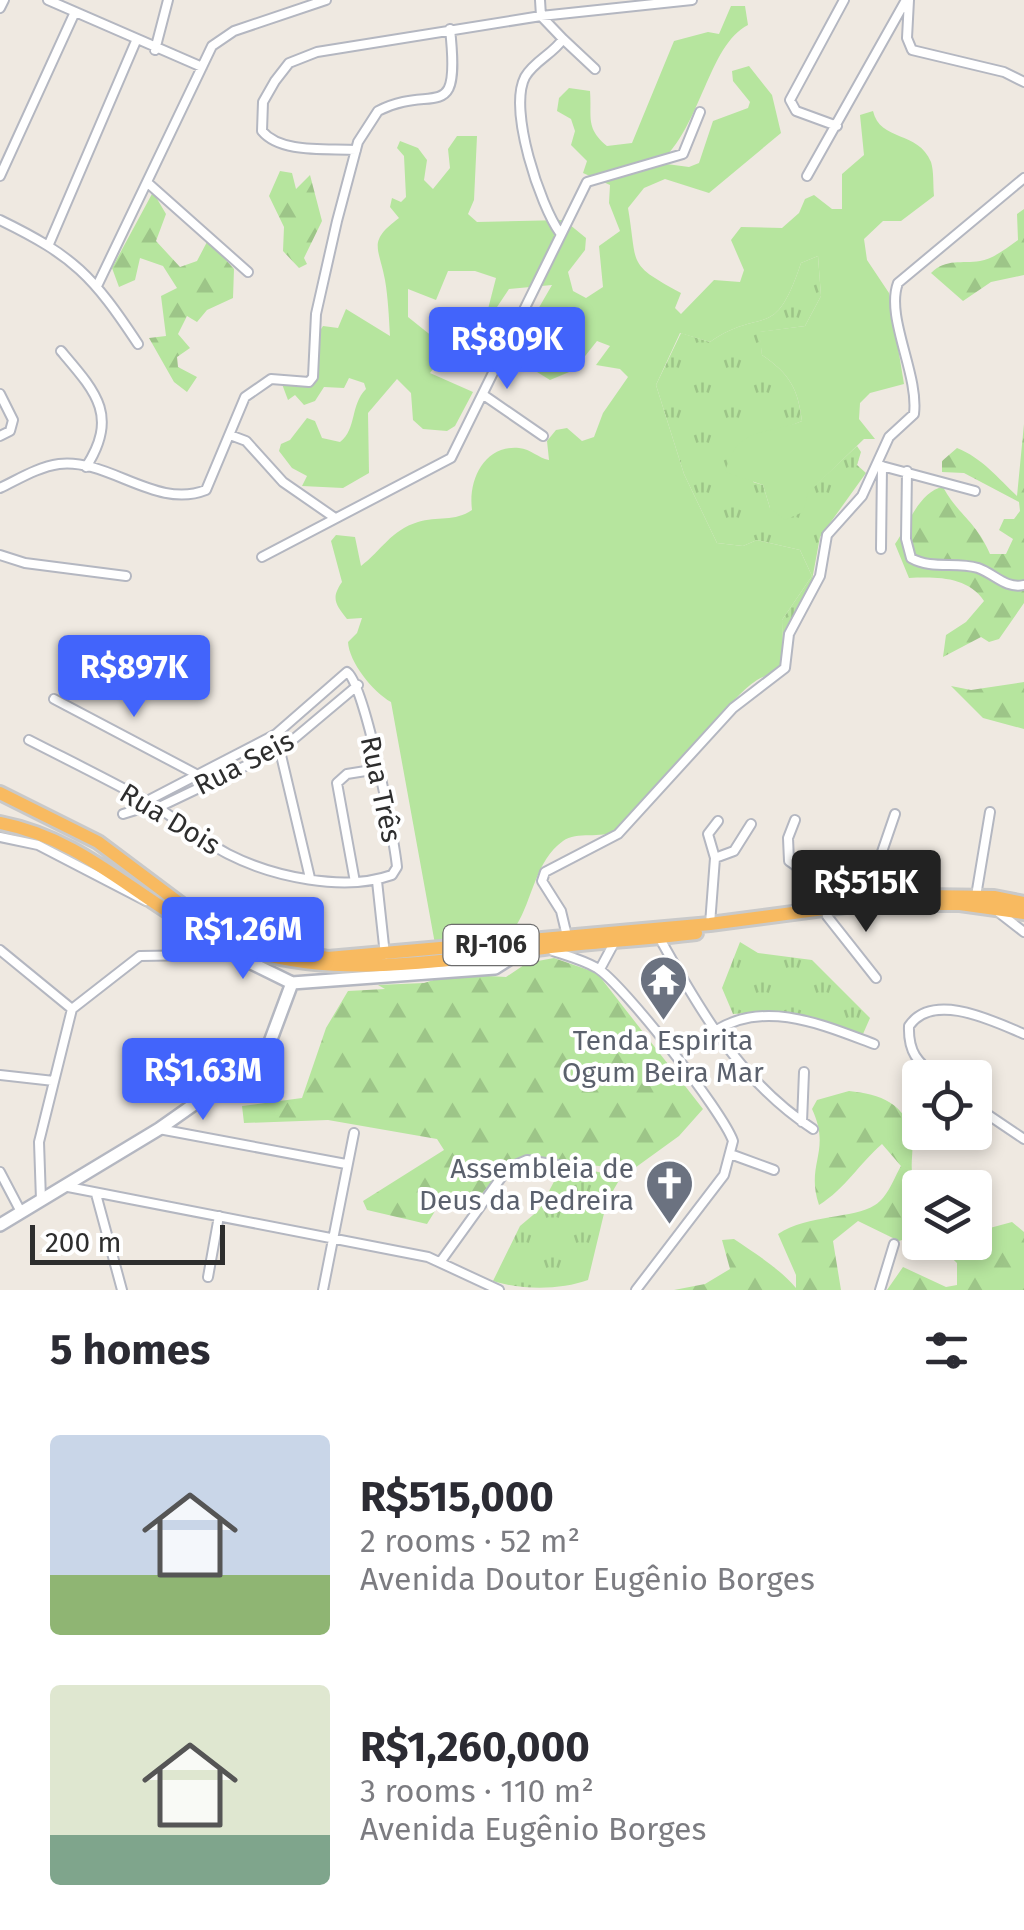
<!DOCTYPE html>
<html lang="en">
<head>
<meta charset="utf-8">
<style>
	:root { --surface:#fff; --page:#f7f7f7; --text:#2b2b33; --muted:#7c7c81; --accent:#4264fb }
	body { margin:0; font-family:"Fira Sans",sans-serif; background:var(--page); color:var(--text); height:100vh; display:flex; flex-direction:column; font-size:38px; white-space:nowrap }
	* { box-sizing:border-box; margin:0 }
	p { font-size:32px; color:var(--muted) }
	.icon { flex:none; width:55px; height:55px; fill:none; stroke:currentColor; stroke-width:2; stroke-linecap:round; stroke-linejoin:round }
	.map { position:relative; height:1290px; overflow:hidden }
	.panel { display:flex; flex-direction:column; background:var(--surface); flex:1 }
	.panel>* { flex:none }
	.fabs { position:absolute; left:902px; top:1060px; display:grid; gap:20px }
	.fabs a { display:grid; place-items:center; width:90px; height:90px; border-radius:10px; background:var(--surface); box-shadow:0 5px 15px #0003; font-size:50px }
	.scale { position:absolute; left:30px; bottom:25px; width:195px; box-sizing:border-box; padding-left:10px; border:5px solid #2e2e2e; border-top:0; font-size:28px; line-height:35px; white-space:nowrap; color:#2e2e2e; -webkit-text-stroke:8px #fff; paint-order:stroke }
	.price { position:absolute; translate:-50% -85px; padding:0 22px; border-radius:10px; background:var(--accent); color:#fff; font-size:32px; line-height:65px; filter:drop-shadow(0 2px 5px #0008) }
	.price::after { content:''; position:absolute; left:50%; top:60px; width:30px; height:22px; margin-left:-15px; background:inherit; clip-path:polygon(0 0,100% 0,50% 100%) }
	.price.on { background:#222; color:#fff }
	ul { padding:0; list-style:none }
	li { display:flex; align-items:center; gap:30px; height:250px; padding:0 50px }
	li span { display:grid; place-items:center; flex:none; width:280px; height:200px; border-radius:10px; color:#555 }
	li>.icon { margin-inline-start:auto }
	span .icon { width:120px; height:120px; fill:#fffc; stroke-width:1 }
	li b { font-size:42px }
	h2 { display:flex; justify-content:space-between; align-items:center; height:120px; padding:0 50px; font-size:42px }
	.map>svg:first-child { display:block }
	.grass { fill:url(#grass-tufts) }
	.forest { fill:url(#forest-firs) }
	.park { fill:#b6e59e }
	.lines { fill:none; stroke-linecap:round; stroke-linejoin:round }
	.minor-casing { stroke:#b4b7c1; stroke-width:12 }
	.secondary-casing { stroke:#b4b7c1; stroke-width:16 }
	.trunk-casing { stroke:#c9c9c9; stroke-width:18 }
	.minor { stroke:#fff; stroke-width:8 }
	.secondary { stroke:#fff; stroke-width:11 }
	.trunk { stroke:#f8ba60; stroke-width:12 }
	.labels { text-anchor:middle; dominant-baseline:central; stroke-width:8; stroke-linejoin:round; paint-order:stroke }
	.shield { fill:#fff; stroke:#6d6d6d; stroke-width:2.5 }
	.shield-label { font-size:25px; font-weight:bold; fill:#2e2e2e }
	.street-label { font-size:28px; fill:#2e2e2e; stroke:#fff }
	.worship-label { font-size:28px; fill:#5b616d; stroke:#fff }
</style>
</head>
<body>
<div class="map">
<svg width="1024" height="1290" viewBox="0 0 1024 1290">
	<defs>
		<pattern id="grass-tufts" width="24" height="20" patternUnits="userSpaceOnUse" patternTransform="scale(2.5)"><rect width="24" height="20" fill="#b6e59e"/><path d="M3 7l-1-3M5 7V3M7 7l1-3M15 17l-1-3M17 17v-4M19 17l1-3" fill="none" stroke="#9dc588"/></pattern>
		<pattern id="forest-firs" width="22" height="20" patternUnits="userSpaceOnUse" patternTransform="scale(2.5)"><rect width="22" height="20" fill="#b6e59e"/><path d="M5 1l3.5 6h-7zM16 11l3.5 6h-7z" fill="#9dc588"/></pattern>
	</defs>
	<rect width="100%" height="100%" fill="#efe9e1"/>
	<!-- grass -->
	<path class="grass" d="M818 256 821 296 805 326 760 332 762 355C790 374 798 389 802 421L775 432 753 482 763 485 770 508 807 493 857 446 861 452 857 465 866 473 820 537 810 591 793 619 783 666 782 620 812 576 800 550 757 540 743 546 717 543 684 474 656 385 681 333 710 342C764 305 774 344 801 263Z
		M740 942 758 953 812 960 870 1018 863 1034 779 1011 733 1014 722 988Z
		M580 1168 621 1177 607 1201 588 1280C561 1290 521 1290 493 1281L520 1226 539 1210 558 1174Z"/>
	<!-- forest -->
	<path class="forest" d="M280 171 292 173 296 189 310 175 322 221 304 258 307 264 299 268 283 251 284 227 269 196Z
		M153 192 166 214 156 241 180 267 197 261 208 240 234 269 233 298 207 310 197 322 187 316 178 334 190 348 177 357 178 367 197 377 187 392 174 382 149 338 166 336 161 296 177 288 163 266 140 258 135 280 119 287 112 268Z
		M1024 209V275L991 282 963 301 931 273C946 258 962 264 980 261 993 259 1007 248 1018 240L1017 214Z
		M1024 424V603L999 639 989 642 981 637 943 657 946 635 966 622 984 601C967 576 936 577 909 578L895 544C908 526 919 491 943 487 958 515 976 521 990 554H1006L1013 539 999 530 1004 519H1014L1020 511 1019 502 964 473 942 472V461L957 448C982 458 998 478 1017 496Z
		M1024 682V729L983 718 951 686 971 690Z
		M554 958 597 973 703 1109 679 1136 632 1170 524 1157 509 1161 475 1202 440 1203 427 1224 367 1210 363 1201 444 1150 437 1139 328 1120 244 1123 242 1106 302 1098 326 1028 348 991 385 989 378 985 424 983 453 974 506 977 527 963Z
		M849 1091C880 1094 907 1103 912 1139 914 1152 909 1168 914 1179 920 1197 920 1213 920 1234L899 1241 858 1221 833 1241 841 1290H674L705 1284 730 1269 722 1240 734 1239C756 1254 780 1269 796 1288V1275L778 1234C809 1214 853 1219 875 1205 888 1197 894 1178 901 1166L882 1144C859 1164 845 1189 819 1205 805 1163 832 1152 812 1109L817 1100Z
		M1012 1222 1024 1232V1290H887L903 1267 946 1287 957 1285V1263L936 1243 975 1242V1232Z"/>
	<!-- park -->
	<path class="park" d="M731 6H745L748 25C708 45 701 128 659 163L689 167 699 163 713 121 748 108 750 102 733 81 732 71 749 66 772 95 781 133 709 193 665 179 644 188 628 208C638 267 626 263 681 293L675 308 681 314 714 280 740 282 744 270 731 240 741 227 782 228 799 213 805 199 814 195 832 209H842V174L864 155 860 115 873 111C880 142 918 130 931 162 934 171 933 186 934 196L901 221H883L864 239 867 260 889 293 904 384 870 393 860 403 859 419 875 439H864L808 493 803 512 785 520 770 508 763 485 725 472C739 424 762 437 802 421 798 389 790 374 762 355L759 332 805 326 821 296 818 256 801 263C774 344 764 305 710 342L680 333 656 385 684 474 717 543 743 546 757 540 800 550 812 576 782 620 783 666C774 675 767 674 757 680 741 690 726 710 713 724 686 752 648 814 616 831 601 839 577 831 563 841 535 861 533 899 516 926L435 944 391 702C373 692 349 662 348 642L357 633 362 618 347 619C335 604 331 598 342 582L331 541 336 535 355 537 361 566C381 551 391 530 418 522 437 516 455 522 472 510 468 480 484 445 519 448 531 449 538 458 549 460L547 441 556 430 567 428 582 441 594 437 603 413 628 377 620 369 596 365 610 346 597 341 574 370 550 380 511 356 552 285 509 289 497 307 488 309 496 278 475 271H448L436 300 408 289V317L448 349 430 373 473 392 455 426 447 431 423 429 413 420 411 393 397 379 368 413 369 473 343 488 302 486 307 476 292 468 279 451 281 444 290 440 307 418 315 421 322 438 340 442C357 429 350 405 366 389L364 383 349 378 344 388 324 387 315 401 304 405 295 395 288 400 282 384 297 385 313 374C313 356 312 341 323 326L338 328 346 309 390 336C389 318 388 297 385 280 379 247 367 242 399 218L390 207 392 198 401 202 406 197 404 156 397 148 400 141 418 148 427 160 424 180 433 189 450 168 448 149 457 136H477L474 200 468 214 477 222 564 220 586 238 585 250 568 272 573 291 586 298 603 287 599 246 620 231 609 203 610 185 583 173 587 161 571 145 575 131 571 119 557 111 559 98 569 88 590 91C592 117 585 128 607 146L632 143 674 41 708 32 719 34Z"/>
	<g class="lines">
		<defs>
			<path id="minor" d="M48 0 202 67
				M540 0 541 16 563 39C553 54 534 61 525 77 508 110 540 205 560 233
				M909 0 907 38 912 50 1004 72 1024 82
				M0 8 4 0
				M563 39 595 69
				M155 50 168 0
				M837 126 796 111 790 100 844 0
				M356 150C328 148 281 154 262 131L263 102 275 81 289 63 317 52 541 16 692 0
				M0 176 75 12
				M807 176 906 0
				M149 184 248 272
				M0 220C74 256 93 276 138 344
				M49 244 136 41
				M98 284 212 46 234 31 326 0
				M61 351C96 392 119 416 86 467
				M0 394 13 420 10 431 0 436
				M485 396 543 436
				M230 435 246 441 283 482 335 518
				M878 465 975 491
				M907 471 906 539 911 558C932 570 956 561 978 568 995 574 1005 589 1024 585
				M0 488C19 479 38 467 59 464 109 458 156 510 206 490L245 397 271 379 309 382 313 377 316 314 337 221 358 142 378 111C434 82 461 129 450 29
				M881 549 882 466
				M0 555 25 563 126 576
				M262 557 451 458 587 182 683 154 700 112
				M54 699 196 774
				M276 734 310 878
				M29 740C68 760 107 779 145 800 174 816 199 839 228 854 273 877 344 892 392 875L397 867C394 837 365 684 347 672L276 734 147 801
				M157 808 283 748 358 685
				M123 814 152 805
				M895 814 873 878 877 885 902 886 921 896
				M795 820 788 838 789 861 823 885 834 906
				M0 837 38 845 146 901
				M715 858 734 851 751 824
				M377 881 385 955
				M355 882 337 783 347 774 378 769
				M976 896 990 812
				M997 911 1024 932
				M827 916 876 978
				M710 924 715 858 708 834 718 821
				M567 936 561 911 542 881 545 872 618 834 733 708 785 668 789 634 820 576 827 535 862 496 889 437 914 414C919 374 885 317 898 283L1024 178
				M659 937C700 1011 741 1082 813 1129
				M0 950 72 1009
				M553 951C568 956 583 960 597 968 623 984 723 1112 733 1141L724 1175 636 1290
				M600 969 614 943
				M715 1031C765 999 823 1025 874 1044
				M0 1075 54 1081
				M938 1078C917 1062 908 1052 909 1026 933 991 993 1021 1024 1034
				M975 1106 1024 1139
				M802 1122 804 1072
				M159 1129 346 1164
				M733 1155 774 1170
				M0 1172 21 1212
				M63 1186 428 1257 499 1290
				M96 1194 122 1290
				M41 1200 39 1142 72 1009 140 956 200 955 213 948 217 938
				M441 1261 508 1168 527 1160 570 1167
				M208 1277 219 1216
				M323 1290 354 1133
				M880 1290 894 1244"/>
			<path id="secondary" d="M227 942 235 955 292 983 495 968 522 951
				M0 1225 159 1129 247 1067 270 1042 292 983"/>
			<path id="trunk" d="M0 793 98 842 190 911 234 935 289 952 328 958 710 924 921 896 994 897 1024 903
				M0 823C93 841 146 911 228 943 329 982 439 961 544 948 595 942 646 939 696 933
				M919 904H960L1024 913"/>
		</defs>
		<!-- minor casing -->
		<use href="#minor" class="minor-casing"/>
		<!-- secondary casing -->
		<use href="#secondary" class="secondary-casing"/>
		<!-- trunk casing -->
		<use href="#trunk" class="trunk-casing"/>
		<!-- minor -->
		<use href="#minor" class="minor"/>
		<!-- secondary -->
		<use href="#secondary" class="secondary"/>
		<!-- trunk -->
		<use href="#trunk" class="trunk"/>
	</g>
	<!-- icons -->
	<defs>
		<symbol id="temple-pin" viewBox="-11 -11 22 30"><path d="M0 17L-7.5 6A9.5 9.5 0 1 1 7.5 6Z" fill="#6b7280" stroke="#fff"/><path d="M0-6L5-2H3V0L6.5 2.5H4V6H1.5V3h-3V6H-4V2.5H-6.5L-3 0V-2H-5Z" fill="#fff"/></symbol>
		<symbol id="church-pin" viewBox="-11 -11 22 30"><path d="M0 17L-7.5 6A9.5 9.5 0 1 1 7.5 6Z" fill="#6b7280" stroke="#fff"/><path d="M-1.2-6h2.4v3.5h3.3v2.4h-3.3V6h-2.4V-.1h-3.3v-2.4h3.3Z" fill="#fff"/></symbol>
	</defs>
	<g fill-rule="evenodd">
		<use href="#temple-pin" x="636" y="952" width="55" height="75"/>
		<use href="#church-pin" x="642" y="1156" width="55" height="75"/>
	</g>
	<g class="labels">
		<!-- shield labels -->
		<rect class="shield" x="443.5" y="925" width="95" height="40" rx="8"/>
		<g class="shield-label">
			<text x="491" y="945">RJ-106</text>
		</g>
		<!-- street labels -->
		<g class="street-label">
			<text transform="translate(244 763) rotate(-27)">Rua Seis</text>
			<text transform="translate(381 789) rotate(78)">Rua Três</text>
			<text transform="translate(170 819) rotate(31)">Rua Dois</text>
		</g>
		<!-- worship labels -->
		<g class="worship-label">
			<text x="663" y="1040">Tenda Espirita<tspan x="663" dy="32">Ogum Beira Mar</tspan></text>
			<text x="634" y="1168" text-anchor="end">Assembleia de<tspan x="634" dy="32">Deus da Pedreira</tspan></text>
		</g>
	</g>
</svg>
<div class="fabs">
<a><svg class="icon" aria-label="locate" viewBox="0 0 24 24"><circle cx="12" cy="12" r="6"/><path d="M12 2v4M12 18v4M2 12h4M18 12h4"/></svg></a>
<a><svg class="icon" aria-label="layers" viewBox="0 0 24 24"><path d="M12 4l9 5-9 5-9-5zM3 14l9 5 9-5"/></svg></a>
</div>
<div class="scale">200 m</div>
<b class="price" style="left:507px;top:392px">R$809K</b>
<b class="price" style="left:134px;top:720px">R$897K</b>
<b class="price on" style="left:866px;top:935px">R$515K</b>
<b class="price" style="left:243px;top:982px">R$1.26M</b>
<b class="price" style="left:203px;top:1123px">R$1.63M</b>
</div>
<section class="panel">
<h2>5 homes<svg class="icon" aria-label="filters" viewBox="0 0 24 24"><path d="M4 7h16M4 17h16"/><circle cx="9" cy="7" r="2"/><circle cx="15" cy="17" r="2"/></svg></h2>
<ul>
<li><span style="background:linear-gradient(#c9d6e8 70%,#8fb573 0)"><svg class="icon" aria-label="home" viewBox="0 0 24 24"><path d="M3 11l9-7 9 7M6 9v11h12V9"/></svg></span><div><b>R$515,000</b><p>2 rooms · 52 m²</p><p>Avenida Doutor Eugênio Borges</p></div></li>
<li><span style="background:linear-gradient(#dfe7d0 75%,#7fa58c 0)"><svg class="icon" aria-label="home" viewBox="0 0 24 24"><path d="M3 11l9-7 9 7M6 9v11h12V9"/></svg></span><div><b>R$1,260,000</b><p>3 rooms · 110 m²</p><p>Avenida Eugênio Borges</p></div></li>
</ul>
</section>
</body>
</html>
